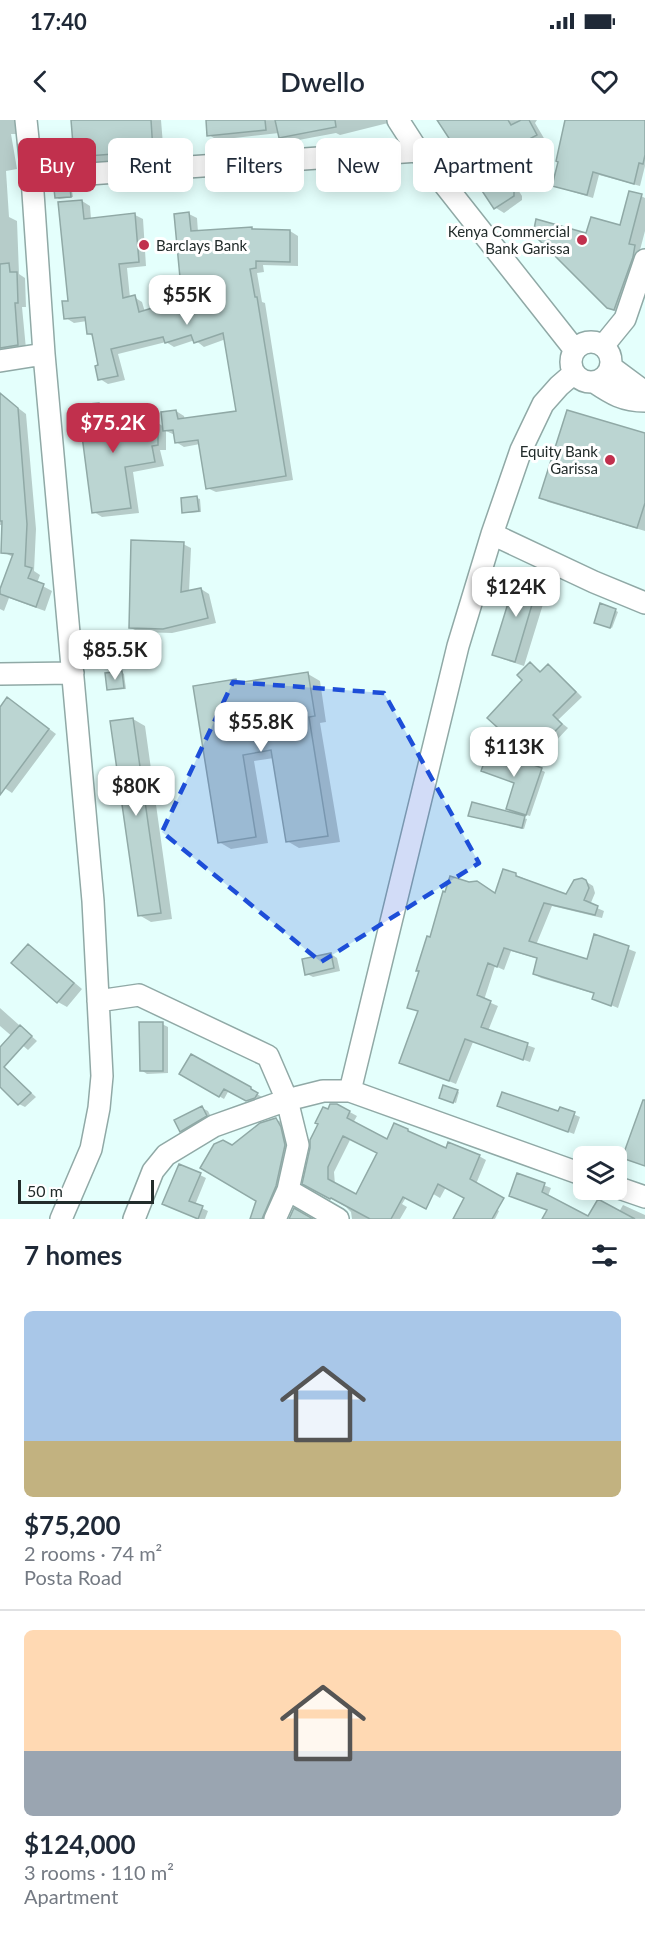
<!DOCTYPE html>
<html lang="en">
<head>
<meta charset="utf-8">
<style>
	:root { --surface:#fff; --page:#f2f2f3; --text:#1f2937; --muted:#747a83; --line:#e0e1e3; --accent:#c1304d }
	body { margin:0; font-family:Lato,sans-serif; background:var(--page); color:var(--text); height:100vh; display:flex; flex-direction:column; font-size:22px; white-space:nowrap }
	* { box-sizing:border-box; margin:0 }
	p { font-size:20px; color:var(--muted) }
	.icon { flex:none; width:33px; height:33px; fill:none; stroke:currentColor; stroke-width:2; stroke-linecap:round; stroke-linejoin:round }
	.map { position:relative; height:1099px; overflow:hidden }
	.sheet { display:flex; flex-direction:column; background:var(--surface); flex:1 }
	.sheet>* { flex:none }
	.guide { position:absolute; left:18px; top:18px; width:609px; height:54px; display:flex; gap:12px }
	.tools { position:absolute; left:573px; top:1026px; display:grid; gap:12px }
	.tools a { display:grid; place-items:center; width:54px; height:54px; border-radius:9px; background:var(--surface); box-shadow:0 3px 15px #0003; font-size:30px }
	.scale { position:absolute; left:18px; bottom:15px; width:136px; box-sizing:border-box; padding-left:6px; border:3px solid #222c2b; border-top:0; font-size:16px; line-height:21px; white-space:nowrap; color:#222c2b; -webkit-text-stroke:4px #fff; paint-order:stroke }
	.price { position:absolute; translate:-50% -51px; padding:0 14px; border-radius:12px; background:#fff; color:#222; font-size:20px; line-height:39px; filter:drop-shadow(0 2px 3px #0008) }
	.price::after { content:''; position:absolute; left:50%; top:36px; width:18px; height:14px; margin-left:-9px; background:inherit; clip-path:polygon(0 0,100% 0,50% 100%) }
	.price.current { background:var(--accent); color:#fff }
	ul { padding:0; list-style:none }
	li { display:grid; align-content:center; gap:12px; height:318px; padding:0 24px }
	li+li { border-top:2px solid var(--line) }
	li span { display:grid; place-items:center; height:186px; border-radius:9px; color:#555 }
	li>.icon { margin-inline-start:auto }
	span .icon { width:108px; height:108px; fill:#fffc; stroke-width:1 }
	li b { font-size:26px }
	h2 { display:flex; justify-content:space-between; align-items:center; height:72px; padding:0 24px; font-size:26px }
	.chip { padding:0 21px; border-radius:9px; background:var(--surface); box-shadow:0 3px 15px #0003; font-size:21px; line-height:54px }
	.chip.current { background:var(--accent); color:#fff }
	.status { display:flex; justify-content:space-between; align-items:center; height:42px; padding:0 30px; background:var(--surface); direction:ltr }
	.status svg { height:16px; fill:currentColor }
	header { display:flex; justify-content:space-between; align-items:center; height:78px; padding:0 24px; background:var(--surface); font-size:27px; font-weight:600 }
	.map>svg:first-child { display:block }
	.shadow { fill:#0003; fill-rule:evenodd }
	.building { fill:#bbd5d2; stroke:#90a9a6; stroke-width:1.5; fill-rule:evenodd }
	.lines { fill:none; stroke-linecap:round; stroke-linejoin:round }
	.minor-casing { stroke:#90a9a6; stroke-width:24 }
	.minor { stroke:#fff; stroke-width:21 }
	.marked { fill:#1d4ed8; fill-opacity:0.2; stroke:#1d4ed8; stroke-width:4.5; stroke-dasharray:12 8; stroke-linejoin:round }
	.poi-dot { fill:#c1304d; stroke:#fff; stroke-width:2 }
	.labels { text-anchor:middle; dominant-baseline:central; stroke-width:6; stroke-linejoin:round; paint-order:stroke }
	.poi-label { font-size:15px; fill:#222c2b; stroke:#fff; text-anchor:end }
</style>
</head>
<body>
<div class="status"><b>17:40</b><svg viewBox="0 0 49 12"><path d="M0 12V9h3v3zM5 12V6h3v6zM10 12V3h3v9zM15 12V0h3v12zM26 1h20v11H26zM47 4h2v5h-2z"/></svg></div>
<header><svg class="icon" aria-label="back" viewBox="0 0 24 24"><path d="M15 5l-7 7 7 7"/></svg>Dwello<svg class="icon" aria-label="heart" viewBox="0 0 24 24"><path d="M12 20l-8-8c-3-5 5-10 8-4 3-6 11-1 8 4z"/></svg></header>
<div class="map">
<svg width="645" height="1099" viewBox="0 0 645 1099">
	<rect width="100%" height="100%" fill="#e4fffc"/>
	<!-- shadow -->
	<path class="shadow" d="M0 0H17L18 14H11L17 49 6 51 9 97 17 101 19 154 25 158 26 187H22L26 229 0 236Z
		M72 0H161L164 37 87 43 75 36Z
		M207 0H386L388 3 340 15 336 13 288 22 280 17 279 13 217 20 209 15Z
		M437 0H537L535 3 545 20 520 33 497 27 521 61 515 65 522 76V80L504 93 496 88 462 36Z
		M589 0H645V46L640 66 599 55 593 78 560 68 554 65Z
		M70 70 72 71 73 77 59 79 56 77Z
		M641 76 645 78V111L640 130 645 133 620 194 608 187 588 114 621 107Z
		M82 81 90 86 91 99 135 95 143 99 146 146 127 148 130 178 134 177 142 182 145 192 184 180 189 94 197 98 198 112 252 109 254 110 290 111 298 116V146L263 145 264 152 257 153 262 182 265 183 293 360 216 372 207 368 200 324 184 327 176 322 175 315 166 311V330H160L164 346 133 352 139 393 102 397 94 392 99 284 107 289 108 293 127 290 136 295 138 306 158 303 164 307 176 291 184 296 185 300 238 292 226 219 204 227 195 220 174 227 166 222 118 234 125 260 108 264 100 259V246L94 217 88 213 87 201 74 203 66 198 70 182Z
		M0 274 26 294 36 409 34 451 40 455 37 463 52 471 45 491 9 478 4 491 0 489V470L13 437 3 432 4 405H0Z
		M645 315V411L548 382 541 378Z
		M197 378 200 379 201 392 186 393 184 392Z
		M183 424 191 428 189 472 201 469 209 474 216 503 172 513 139 512 131 508Z
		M518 456 539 462 548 468 524 546 503 539 494 534Z
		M615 490 618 492 612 508 598 503Z
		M530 544 542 552 548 546 555 550 582 577 558 600 568 608 538 640 531 636 524 560Z
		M122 552 124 554 126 569 111 570 108 569Z
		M308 554 320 561 326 602 320 603 340 722 299 728 287 721 274 638 254 641 268 723 231 729 219 722 236 561 241 564Z
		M15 583 56 614 12 673 0 665V589Z
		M133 599 145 606 172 799 151 802 139 795Z
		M541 650 545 652 530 696 512 691Z
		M473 697 524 698 527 699 524 709Z
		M516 755 567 776 582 759 593 766 595 773 590 785 604 791 602 798 552 786 536 825 588 840 595 816 636 832 618 888 594 878 595 874 541 858 534 854 539 839 511 831 504 850 495 846 484 880 498 886 488 911 535 928 530 942 473 922 456 964 401 942 419 892 409 887 496 775Z
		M28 826 37 831 82 869 67 887 58 882Z
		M331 834 337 838 340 851 313 857 307 854Z
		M0 888 37 921 28 930 0 906Z
		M162 904 168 907V953L147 954 141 950Z
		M191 936 256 972 255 973 262 977 260 980 253 983 229 970 224 979 181 954Z
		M0 944 36 977 25 987 19 984 0 965Z
		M457 971 459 972 456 983 443 979Z
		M337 985 357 996 353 1003 387 1021 408 1011 447 1030 479 1036 486 1040 476 1064 490 1085 499 1091 495 1099H478L460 1089 466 1078 446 1067 440 1078 415 1063 402 1084 407 1087 400 1099H352L351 1092 346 1087 304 1063 328 991ZM351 1018 379 1032 357 1076 335 1065 334 1052Z
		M499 986 559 993 561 989 580 997 574 1014Z
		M202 988 208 991 212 999 187 1014 181 1011Z
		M275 999 283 1003 291 1030 271 1099H251L258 1080 232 1027Z
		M200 1055 206 1058 195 1085 208 1091 205 1099H198L170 1087Z
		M518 1055 551 1068 548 1076 588 1099 619 1092 623 1085 645 1095V1099H554L546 1095 548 1090Z"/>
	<!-- building -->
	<path class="building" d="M71 0H151L153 31 74 37Z
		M206 0H265L266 10 207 16Z
		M275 0H335L336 7 279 18Z
		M437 0H508L511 5 521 0H529L537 15 511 29 491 24 513 56 507 60 514 70V76L494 89 459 36 460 35Z
		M565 0H645V35L643 44 639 43 634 64 593 52 587 75 552 66 558 42 556 41Z
		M70 68 71 77 55 78 54 69Z
		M629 71 642 74 629 124 635 125 633 137 614 190 607 188 533 114 536 99 586 113 591 97 620 105Z
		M82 80 84 99 135 93 139 142 119 144 123 178 135 175 139 192 182 179 174 94 189 92 191 111 252 107V109L290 110V142L256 141V148L250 149 255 177H257L286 356 206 369 198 320 175 323 173 310 163 311 161 292 176 290 178 299 236 291 223 213 194 223 191 215 165 223 163 217 111 229 118 256 98 260 95 246 98 245 92 214H87L85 197 64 199 62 181H68L58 82Z
		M9 143 10 152H17L18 183H15L18 225 0 228V144Z
		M0 273 18 288 27 404 25 446 32 448 28 458 44 464 36 487 0 474V469L13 434 1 433 2 401H0Z
		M99 283 100 292 127 289 130 306 158 302V325L152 326 155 342 125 347 131 388 92 393 78 285Z
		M567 290 645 313V383L637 408 539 378Z
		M197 376 199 391 182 393 181 378Z
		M131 420 184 422 181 472 201 468 208 498 163 509 129 508Z
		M517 454 539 461 515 542 492 535Z
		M600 483 616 489 610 508 594 503Z
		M530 542 540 552 548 544 576 572 553 595 562 604 530 637 487 598 522 560 517 555Z
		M122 551 124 568 107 570 105 553Z
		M308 552 315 596 309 597 328 716 286 722 271 630 243 635 256 717 218 723 193 566 236 559 237 563Z
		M7 577 49 609 0 675V587Z
		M133 598 161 793 138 796 110 601Z
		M489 629 542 648 526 695 506 689 514 663 481 651Z
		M472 682 525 696 522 708 468 696Z
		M503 749 516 753V756L566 774 574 760 582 758 586 760 589 768 584 780 598 786 595 795 544 783 529 821 587 839 594 814 629 826 611 886 592 879 594 873 533 854 537 838 504 828 497 847 488 843 477 875 491 881 481 907 528 923 523 940 465 919 449 961 399 943 418 891 407 888 419 851H416L427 816 430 817 443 771 445 772 450 756 469 762 477 761 495 773Z
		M28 824 74 863 57 883 11 843Z
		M331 833 334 848 305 855 302 839Z
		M139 902H163V951H140Z
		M20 905 32 916 4 947 31 973 18 985 0 967V927Z
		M191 934 251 967V969L258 973 255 978 246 981 224 969 219 977 179 954Z
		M443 965 458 970 453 983 439 978Z
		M502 972 558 991 560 987 575 992 568 1012 497 986Z
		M643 980H645V1046L622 1038Z
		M330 984H337L350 991 347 998 387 1019 394 1003 408 1009V1011L446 1028 448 1022 480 1035 470 1059 504 1078 492 1099H453L464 1078 438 1064 426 1089 403 1077 391 1099H370L331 1078 330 1079 302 1064 310 1028V1020L318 1004 315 1003 323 987 328 989ZM343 1016 377 1033 356 1074 328 1059V1047Z
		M202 986 207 996 180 1012 174 1000Z
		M276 998 281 1007 285 1025 276 1066 262 1099H250L256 1081 200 1048 214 1024 223 1020 232 1025 260 1003Z
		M179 1044 201 1053 189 1081 203 1086 198 1099 162 1084Z
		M517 1053 545 1063 542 1072 588 1096 598 1079 635 1099H542L547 1090 509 1076Z
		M294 1088 313 1099H289Z"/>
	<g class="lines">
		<defs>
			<path id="minor" d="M26 0 32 58 44 234 93 781 102 956 99 988 91 1029 61 1099
				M398 0 418 31 575 230
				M32 58 418 31
				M571 242a20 20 0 1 1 40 0a20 20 0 1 1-40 0Z
				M603 226 625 199 645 140
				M0 241 44 234
				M611 247 638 267 645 276
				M594 262C612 274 623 281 645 281
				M492 414 594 462 645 483
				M0 554 73 553
				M98 881 139 875 268 936 287 980 298 1025 288 1070 275 1099
				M350 971 458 526 492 414 521 330 543 284 559 266 574 253
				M616 1067 645 1077
				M288 1070 338 1099
				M134 1099 153 1051 166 1035 214 1006 287 980 323 971H350L584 1055"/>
		</defs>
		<!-- minor casing -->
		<use href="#minor" class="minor-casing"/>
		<!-- minor -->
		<use href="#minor" class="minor"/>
	</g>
	<!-- marked area -->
	<path class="marked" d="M233 562 384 573 479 743 321 842 162 712Z"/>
	<!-- markers -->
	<g class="poi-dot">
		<circle cx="582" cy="120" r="6"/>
		<circle cx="144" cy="125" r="6"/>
		<circle cx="610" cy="340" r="6"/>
	</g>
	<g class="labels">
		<!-- poi labels -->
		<g class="poi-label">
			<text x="570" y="111">Kenya Commercial<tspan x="570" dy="17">Bank Garissa</tspan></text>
			<text x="156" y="125" text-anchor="start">Barclays Bank</text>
			<text x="598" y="331">Equity Bank<tspan x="598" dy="17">Garissa</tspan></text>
		</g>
	</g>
</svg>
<div class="tools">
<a><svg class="icon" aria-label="layers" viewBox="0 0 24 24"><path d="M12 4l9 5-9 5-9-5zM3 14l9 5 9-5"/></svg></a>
</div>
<div class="scale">50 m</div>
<b class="price" style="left:187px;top:206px">$55K</b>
<b class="price current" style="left:113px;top:334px">$75.2K</b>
<b class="price" style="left:516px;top:498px">$124K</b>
<b class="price" style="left:115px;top:561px">$85.5K</b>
<b class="price" style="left:261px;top:633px">$55.8K</b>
<b class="price" style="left:514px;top:658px">$113K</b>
<b class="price" style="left:136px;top:697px">$80K</b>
<div class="guide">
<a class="chip current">Buy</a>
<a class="chip">Rent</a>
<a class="chip">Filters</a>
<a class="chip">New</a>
<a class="chip">Apartment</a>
</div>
</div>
<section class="sheet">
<h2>7 homes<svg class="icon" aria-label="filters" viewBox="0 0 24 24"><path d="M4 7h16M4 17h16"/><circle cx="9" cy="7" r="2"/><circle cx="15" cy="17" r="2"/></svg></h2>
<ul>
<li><span style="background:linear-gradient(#a9c7e8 70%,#c2b280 0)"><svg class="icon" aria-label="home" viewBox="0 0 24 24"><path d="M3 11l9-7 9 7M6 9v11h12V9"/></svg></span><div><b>$75,200</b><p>2 rooms · 74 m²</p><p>Posta Road</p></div></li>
<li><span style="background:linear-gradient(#ffd9b3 65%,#9aa5b1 0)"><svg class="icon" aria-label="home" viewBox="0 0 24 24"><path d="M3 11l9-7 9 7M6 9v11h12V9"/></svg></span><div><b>$124,000</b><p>3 rooms · 110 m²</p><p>Apartment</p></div></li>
</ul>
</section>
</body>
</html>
